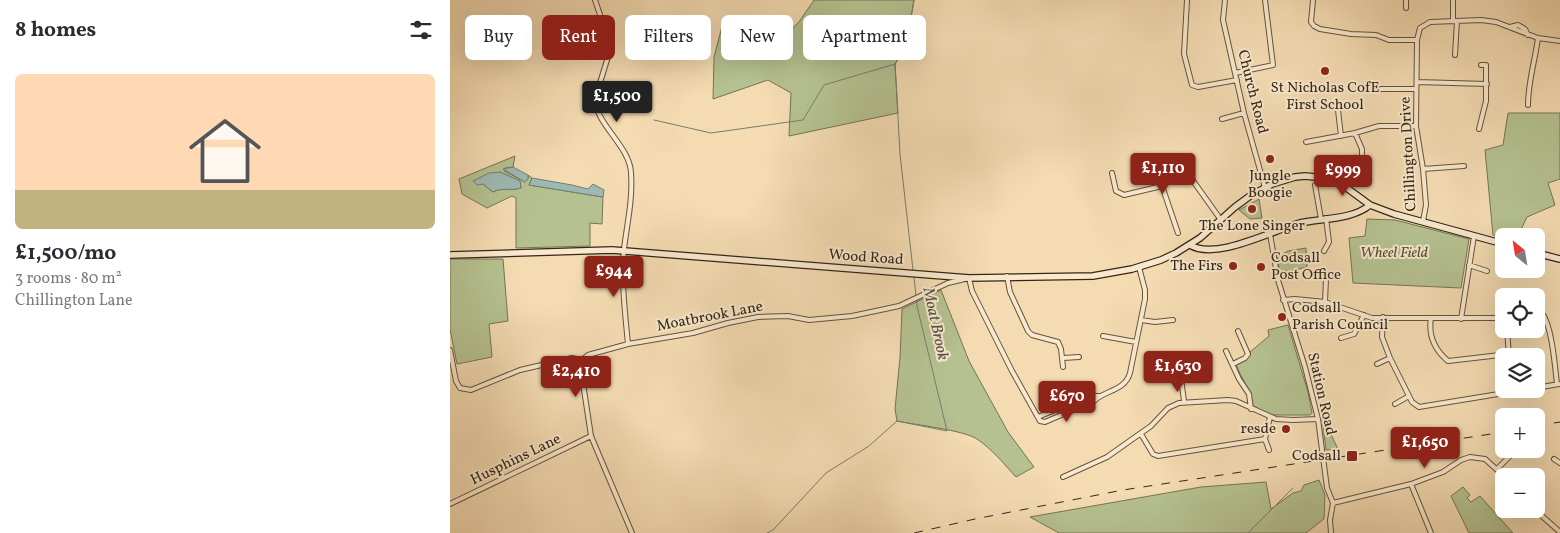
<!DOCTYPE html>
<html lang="en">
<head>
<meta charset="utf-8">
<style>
	:root { --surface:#fff; --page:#f7f7f7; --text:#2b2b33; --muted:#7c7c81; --line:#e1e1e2; --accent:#8f2418 }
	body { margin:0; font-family:Vollkorn,serif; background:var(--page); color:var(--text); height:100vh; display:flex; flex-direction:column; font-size:19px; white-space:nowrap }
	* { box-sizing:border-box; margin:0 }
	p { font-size:16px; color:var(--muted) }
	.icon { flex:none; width:28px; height:28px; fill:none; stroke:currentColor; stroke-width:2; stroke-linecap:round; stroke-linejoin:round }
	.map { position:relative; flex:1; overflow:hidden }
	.panel { display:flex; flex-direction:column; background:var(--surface); width:450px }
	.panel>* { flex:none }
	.top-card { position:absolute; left:15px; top:15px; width:475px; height:45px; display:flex; gap:10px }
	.needle { width:32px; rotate:330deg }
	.controls { position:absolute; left:1045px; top:228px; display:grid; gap:10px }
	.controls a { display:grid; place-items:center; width:50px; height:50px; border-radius:8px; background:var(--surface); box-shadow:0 5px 20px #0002; font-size:25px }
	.price { position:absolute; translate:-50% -42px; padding:0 11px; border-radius:5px; background:var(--accent); color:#fff; font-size:16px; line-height:32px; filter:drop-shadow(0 1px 2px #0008) }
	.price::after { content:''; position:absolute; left:50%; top:30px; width:15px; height:11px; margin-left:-8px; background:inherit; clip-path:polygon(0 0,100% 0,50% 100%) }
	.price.on { background:#222; color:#fff }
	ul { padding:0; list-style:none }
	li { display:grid; align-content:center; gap:10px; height:265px; padding:0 15px }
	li+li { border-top:1px solid var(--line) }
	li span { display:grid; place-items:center; height:155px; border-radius:8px; color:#555 }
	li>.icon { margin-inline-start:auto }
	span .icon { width:90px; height:90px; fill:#fffc; stroke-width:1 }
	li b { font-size:21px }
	h2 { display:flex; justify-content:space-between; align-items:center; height:60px; padding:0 15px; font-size:21px }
	.chip { padding:0 18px; border-radius:8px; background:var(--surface); box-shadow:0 5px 20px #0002; font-size:18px; line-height:45px }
	.chip.on { background:var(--accent); color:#fff }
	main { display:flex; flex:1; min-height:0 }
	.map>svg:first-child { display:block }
	.green { fill:#b5c190; stroke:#757452; fill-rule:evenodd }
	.water { fill:#9eb9b4; stroke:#747e74 }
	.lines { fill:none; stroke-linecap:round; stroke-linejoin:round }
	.stream { stroke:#747e74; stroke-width:1 }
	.street-casing { stroke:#65533c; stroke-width:6 }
	.secondary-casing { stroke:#352615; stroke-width:8 }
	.street { stroke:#f8e8cd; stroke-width:4 }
	.secondary { stroke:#f8e8cd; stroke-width:5.5 }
	.rail { stroke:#352615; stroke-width:1; stroke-dasharray:9 9; stroke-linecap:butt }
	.poi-dot { fill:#8f2418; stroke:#f8e8cd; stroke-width:2 }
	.labels { text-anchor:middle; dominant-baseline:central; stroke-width:4; stroke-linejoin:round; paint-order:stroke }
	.poi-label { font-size:15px; fill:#352615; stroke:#f8e8cd }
	.street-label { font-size:15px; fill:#352615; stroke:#f8e8cd }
	.park-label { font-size:15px; font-style:italic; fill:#554d34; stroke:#f8e8cd }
	.water-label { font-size:16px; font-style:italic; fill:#545245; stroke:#f8e8cd }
</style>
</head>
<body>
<main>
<section class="panel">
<h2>8 homes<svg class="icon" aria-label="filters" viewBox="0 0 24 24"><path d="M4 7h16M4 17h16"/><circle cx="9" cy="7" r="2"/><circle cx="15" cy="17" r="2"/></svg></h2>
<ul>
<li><span style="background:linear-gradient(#ffd9b3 75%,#c2b280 0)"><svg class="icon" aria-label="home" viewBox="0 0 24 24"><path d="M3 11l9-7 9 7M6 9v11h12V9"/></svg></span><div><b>£1,500/mo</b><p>3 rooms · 80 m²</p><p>Chillington Lane</p></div></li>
</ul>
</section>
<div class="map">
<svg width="1110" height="533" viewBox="0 0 1110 533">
	<rect width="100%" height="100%" fill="#f4dbb2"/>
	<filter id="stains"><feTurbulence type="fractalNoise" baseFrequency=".004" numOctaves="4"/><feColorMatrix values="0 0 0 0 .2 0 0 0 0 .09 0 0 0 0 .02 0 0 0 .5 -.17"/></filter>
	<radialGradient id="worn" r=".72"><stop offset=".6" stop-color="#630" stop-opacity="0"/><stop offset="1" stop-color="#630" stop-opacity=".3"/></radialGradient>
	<!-- green -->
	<path class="green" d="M364 0H464L456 47 445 64 448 113 339 136 341 93 318 80 263 99 264 57 274 19 325 45 349 22Z
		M1058 113H1110V179L1098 183 1105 205 1077 217 1068 236 1054 237 1043 235 1035 150 1053 145Z
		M906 155 878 172 872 170 869 165 879 161Z
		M65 156 63 167 55 168 54 171 75 182 78 179V175L82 178 79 185 153 197 152 224 140 223V246L66 248V198L62 196 37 208 12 194 9 179ZM50 172 70 181 71 188C61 191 52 187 43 192L33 184Z
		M907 157 906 186 882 173Z
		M809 199 812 218 800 219 789 210Z
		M917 219 945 220 1019 239 1011 288 903 283 899 238 915 236Z
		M856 248 857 267 837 272 836 270 830 272 827 257 838 251Z
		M0 259H53L58 321 39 324 42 357 7 364 0 329Z
		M491 290 519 361 558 432 584 467 566 477C554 464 542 449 527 439 513 430 466 425 447 421L445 409 450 358 452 309Z
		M838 325 858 392 862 413 860 415H821L803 407C802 391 791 379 786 364L799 356 800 352 819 336 818 330Z
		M872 418 875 422 888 449 876 450Z
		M869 480 875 495 874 519 856 533H609L580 517 751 487 816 482 821 509 843 493 851 491 854 485Z
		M1013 487 1020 495 1017 498 1021 502 1030 496 1063 533H1019L1001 496Z"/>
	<!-- water -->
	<path class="water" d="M63 167 78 175V179L75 182 53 169Z
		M50 172 70 181 71 188C61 191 52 187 43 192L33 184 27 185 23 181 39 173Z
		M82 178 122 185 138 189 143 184 154 190 153 197 79 185Z"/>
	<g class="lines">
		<!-- stream -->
		<path class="stream" d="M204 120 261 133 353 120 374 85 445 64
			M463 270 450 154 445 64 456 47 464 0
			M317 533 323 530 376 473 419 446 447 421 497 431 467 306 464 277
			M798 533 843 488"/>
		<defs>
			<path id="street" d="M145 0 161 47 145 99C146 125 180 146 181 173 183 199 177 224 174 249 171 281 175 312 178 344
				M737 0 734 54 742 85 748 87 787 80
				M775 0 773 20 794 113 815 188
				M863 0 861 22 864 26 870 29 901 34 926 35 939 40H967
				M1003 0V21
				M956 8V0
				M1060 27 1068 25 1075 29 1078 35
				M1005 55 1007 21
				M785 73 823 65 815 0
				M967 82 1037 84
				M931 89H966
				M1078 105C1078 82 1085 61 1088 38
				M888 110 891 136
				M772 119 794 113
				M1029 129 1036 101V65H1031
				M905 133 912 149V181
				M856 142 905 133 929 126H966
				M973 169 1014 166
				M662 173 666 191 674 195 712 186C713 172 732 167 741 178L771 220
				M865 185 871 219
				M712 186 728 233
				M973 221 976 205 973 169 966 126 967 40 970 28 980 22 1031 20 1046 22 1088 38 1110 41
				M820 234 828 280 855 367 868 419 877 488 883 503 880 520 881 533
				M874 251 879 242 876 218
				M1019 265 1037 271
				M557 276 560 292 578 331 582 335 608 342 611 349 613 367
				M833 300 845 299 875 302 922 318H1054
				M875 302 876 279
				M1086 312 1092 313C1102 326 1105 367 1107 384
				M933 317 932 337 940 358 962 402 969 407 1079 389
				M981 318C978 336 985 350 998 361L1059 354
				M1011 319 1024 236
				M691 320 705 322 723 320
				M1057 329 1059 356
				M653 336 686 342
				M891 338 904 334 914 315
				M0 350 6 381 10 388 21 390 70 370 122 358 132 360
				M776 351 789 379 799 394 801 409
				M728 357 734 401
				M613 358 629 357
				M132 360 138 355 178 344 243 333 278 323 308 317 338 316 359 320 402 316 449 306 498 283 519 278 522 291 562 371 590 421 595 422 644 401C655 390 675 391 680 373L695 299V290L689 267
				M132 360 131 370 141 436 182 533
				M783 364 795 358 798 354 788 331
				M927 364 940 358
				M1086 388 1109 384
				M945 404 959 396
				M588 417 639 396H650
				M691 434 703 454 708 456 815 439 820 417
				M815 439 819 450
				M1104 459 1110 463
				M1047 469 1067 449
				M613 477 657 457 701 426 718 408 729 403 778 400 786 401 826 419 843 420 868 419
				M961 484 981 533
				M883 503 961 484 993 472 1011 460 1020 457 1035 459 1054 476
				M0 504 141 436
				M1084 509 1110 532"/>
			<path id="secondary" d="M740 245C766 261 823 230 850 223 872 218 902 220 920 205
				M1086 253 1110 259
				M0 255 162 250 519 278 643 276 682 269 711 260 726 253 750 238 785 207 800 196 822 184 845 177 855 176 875 178 890 183 920 205 944 214 1054 244"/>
		</defs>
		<!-- street casing -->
		<use href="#street" class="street-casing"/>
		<!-- secondary casing -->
		<use href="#secondary" class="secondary-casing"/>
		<!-- street -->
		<use href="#street" class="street"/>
		<!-- secondary -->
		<use href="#secondary" class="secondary"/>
		<!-- rail -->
		<path class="rail" d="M1086 426 1110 422
			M464 533 525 519 673 490 1054 432"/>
	</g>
	<!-- markers -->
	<g class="poi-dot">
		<circle cx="875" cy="71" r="5"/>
		<circle cx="820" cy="159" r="5"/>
		<circle cx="802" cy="209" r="5"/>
		<circle cx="783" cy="266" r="5"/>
		<circle cx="811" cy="267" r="5"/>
		<circle cx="832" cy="317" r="5"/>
		<circle cx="836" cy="429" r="5"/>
		<rect x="896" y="450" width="12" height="12" rx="2.5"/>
	</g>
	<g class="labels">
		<!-- poi labels -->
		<g class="poi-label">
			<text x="875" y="88">St Nicholas CofE<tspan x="875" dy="17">First School</tspan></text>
			<text x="820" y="176">Jungle<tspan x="820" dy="17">Boogie</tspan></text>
			<text x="802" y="226">The Lone Singer</text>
			<text x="821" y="258" text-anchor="start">Codsall<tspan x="821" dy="17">Post Office</tspan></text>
			<text x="773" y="266" text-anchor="end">The Firs</text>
			<text x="842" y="308" text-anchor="start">Codsall<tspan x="842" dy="17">Parish Council</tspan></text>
			<text x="826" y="429" text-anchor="end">resde</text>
			<text x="891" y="456" text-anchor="end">Codsall</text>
		</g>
		<!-- street labels -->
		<g class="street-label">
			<text transform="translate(802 92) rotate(76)">Church Road</text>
			<text transform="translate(959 154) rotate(-93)">Chillington Drive</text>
			<text transform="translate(416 258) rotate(4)">Wood Road</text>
			<text transform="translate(260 317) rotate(-11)">Moatbrook Lane</text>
			<text transform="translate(871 394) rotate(77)">Station Road</text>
			<text transform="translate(66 460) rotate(-26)">Husphins Lane</text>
		</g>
		<!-- park labels -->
		<g class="park-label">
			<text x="944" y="253">Wheel Field</text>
		</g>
		<!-- water labels -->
		<g class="water-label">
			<text transform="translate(485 324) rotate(78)">Moat Brook</text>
		</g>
	</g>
	<rect width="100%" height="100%" filter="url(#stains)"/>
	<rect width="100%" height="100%" fill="url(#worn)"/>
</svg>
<div class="controls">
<a><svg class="needle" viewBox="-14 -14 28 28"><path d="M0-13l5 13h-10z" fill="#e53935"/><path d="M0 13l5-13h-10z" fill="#7c7c81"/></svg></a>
<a><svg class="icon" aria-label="locate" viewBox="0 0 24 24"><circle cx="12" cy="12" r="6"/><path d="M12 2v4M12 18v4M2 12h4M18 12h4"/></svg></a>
<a><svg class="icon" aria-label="layers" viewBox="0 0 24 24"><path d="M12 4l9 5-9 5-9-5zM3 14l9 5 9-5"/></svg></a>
<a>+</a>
<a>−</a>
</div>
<b class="price on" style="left:167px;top:123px">£1,500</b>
<b class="price" style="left:713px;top:195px">£1,110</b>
<b class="price" style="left:893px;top:197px">£999</b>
<b class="price" style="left:164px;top:298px">£944</b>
<b class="price" style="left:728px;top:393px">£1,630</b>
<b class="price" style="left:126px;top:398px">£2,410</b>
<b class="price" style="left:617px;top:423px">£670</b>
<b class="price" style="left:975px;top:469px">£1,650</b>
<div class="top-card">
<a class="chip">Buy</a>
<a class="chip on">Rent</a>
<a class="chip">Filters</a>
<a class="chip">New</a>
<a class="chip">Apartment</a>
</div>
</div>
</main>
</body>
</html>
